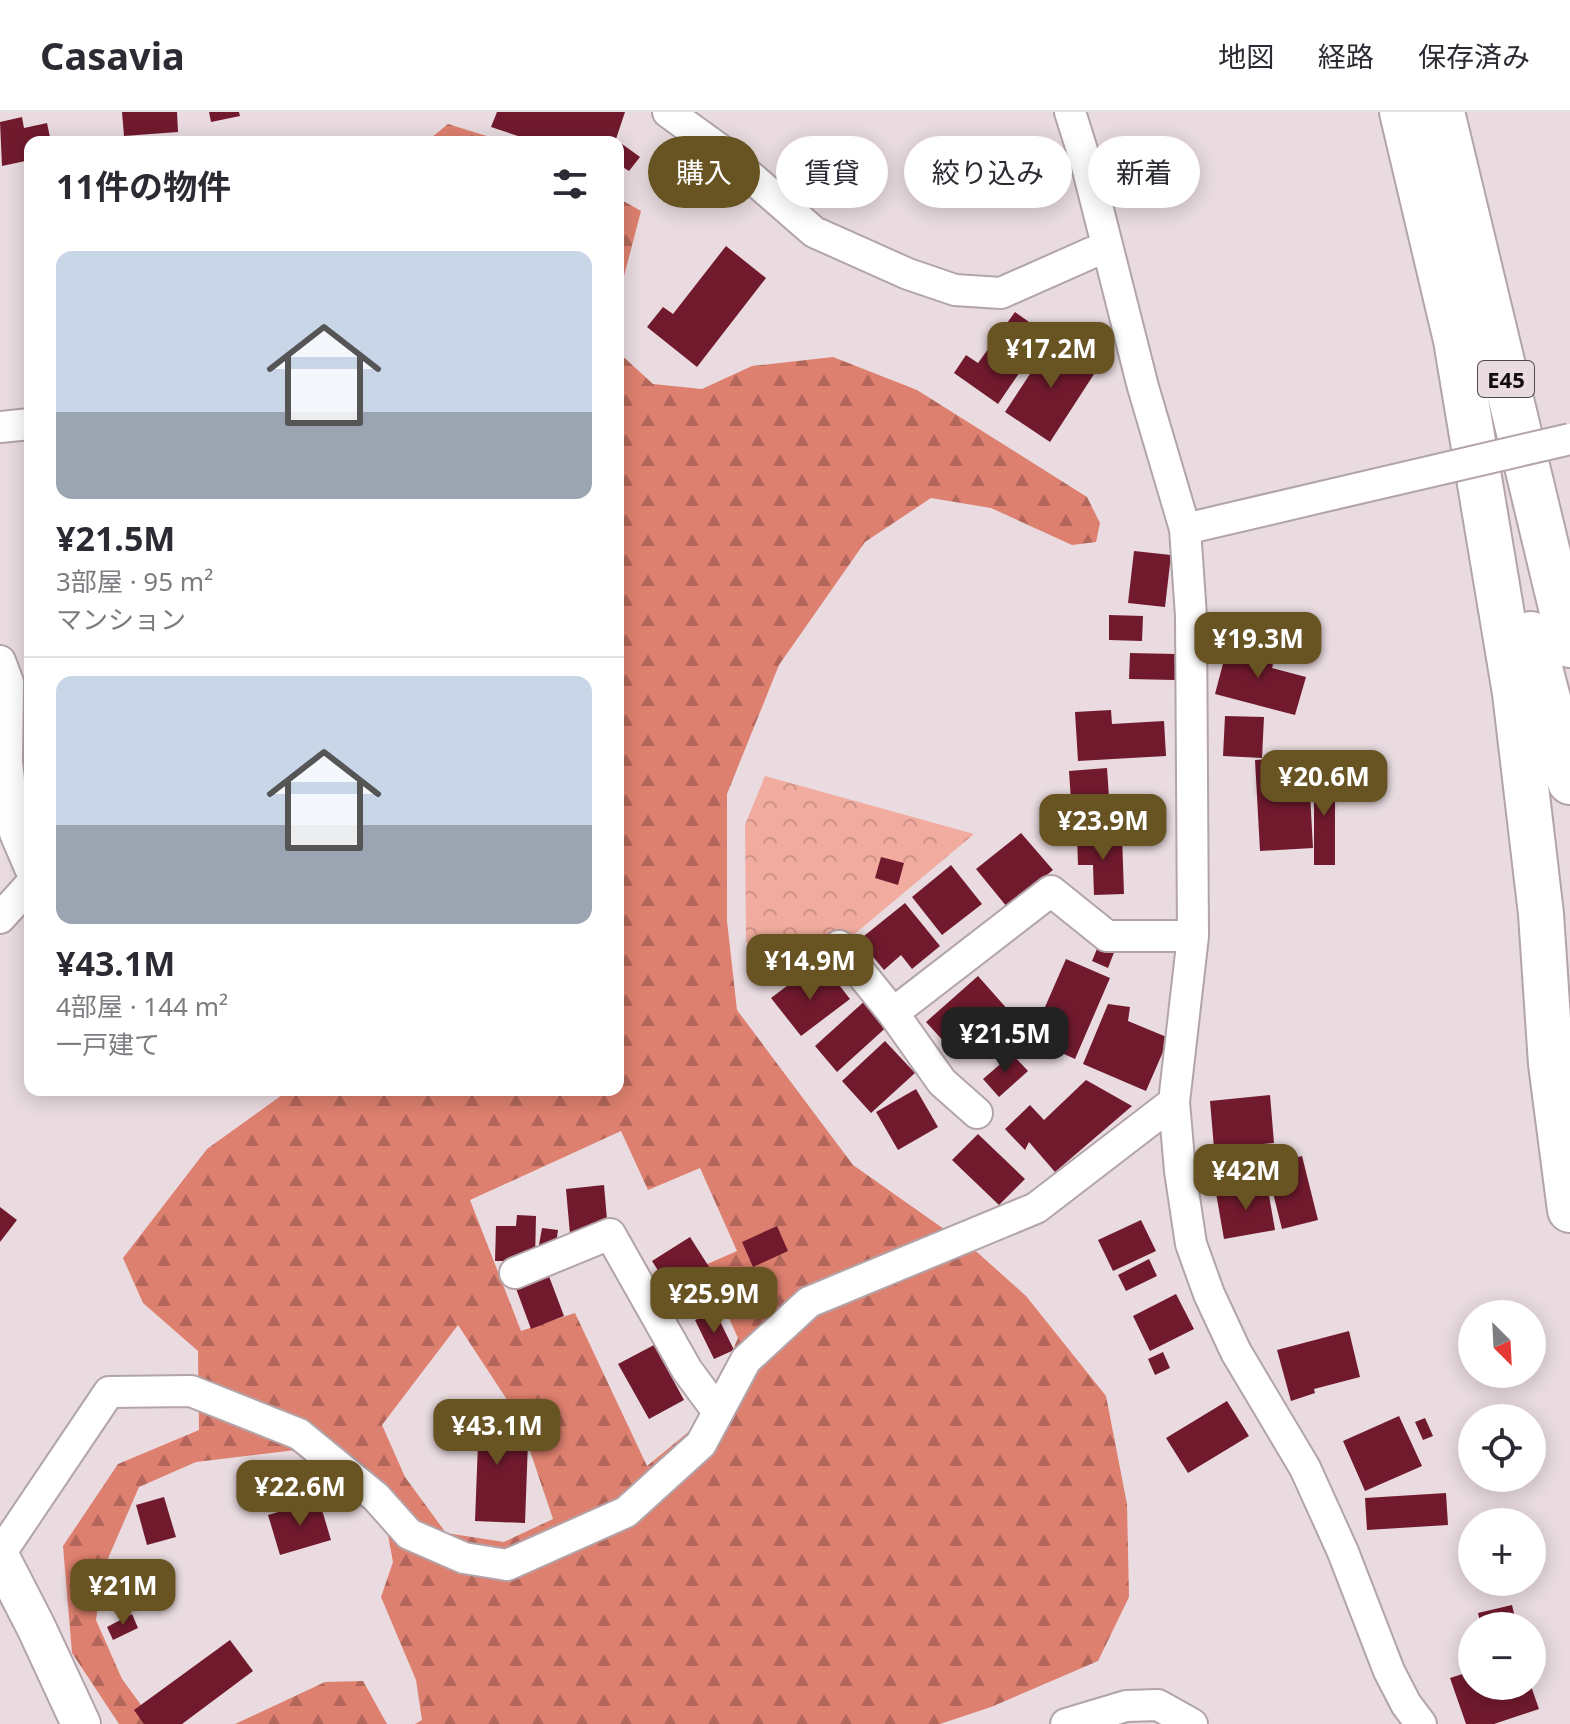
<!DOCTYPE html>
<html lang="ja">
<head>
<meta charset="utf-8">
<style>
	:root { --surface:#fff; --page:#f2f2f3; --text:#2b2b33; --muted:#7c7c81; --line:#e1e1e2; --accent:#685322 }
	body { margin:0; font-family:"Noto Sans","Noto Sans JP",sans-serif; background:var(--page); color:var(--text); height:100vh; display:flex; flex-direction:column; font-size:30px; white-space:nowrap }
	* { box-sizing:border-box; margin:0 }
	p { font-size:26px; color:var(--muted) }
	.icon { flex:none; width:44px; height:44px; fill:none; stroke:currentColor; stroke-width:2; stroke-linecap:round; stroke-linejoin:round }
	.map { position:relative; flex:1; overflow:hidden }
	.details { position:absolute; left:24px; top:24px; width:600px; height:960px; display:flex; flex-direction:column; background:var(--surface); border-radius:16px; box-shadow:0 4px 20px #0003 }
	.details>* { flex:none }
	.banner { position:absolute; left:648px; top:24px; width:760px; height:72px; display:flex; gap:16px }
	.needle { width:52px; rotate:156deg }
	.buttons { position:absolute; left:1458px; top:1188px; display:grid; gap:16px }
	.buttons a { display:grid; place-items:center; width:88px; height:88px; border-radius:50%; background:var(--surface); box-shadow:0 4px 20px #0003; font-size:40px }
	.price { position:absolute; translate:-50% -68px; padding:0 18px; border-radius:16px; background:var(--accent); color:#fff; font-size:26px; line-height:52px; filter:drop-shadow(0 2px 4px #0008) }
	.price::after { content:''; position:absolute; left:50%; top:48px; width:24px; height:18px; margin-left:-12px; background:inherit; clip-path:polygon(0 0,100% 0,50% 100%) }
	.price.selected { background:#222; color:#fff }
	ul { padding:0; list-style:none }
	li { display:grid; align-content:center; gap:16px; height:424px; padding:0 32px }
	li+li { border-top:2px solid var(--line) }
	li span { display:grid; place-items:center; height:248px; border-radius:16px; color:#555 }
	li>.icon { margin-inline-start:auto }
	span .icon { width:144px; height:144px; fill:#fffc; stroke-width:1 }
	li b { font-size:34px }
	h2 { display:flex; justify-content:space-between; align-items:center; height:96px; padding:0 32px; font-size:34px }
	.chip { padding:0 28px; border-radius:36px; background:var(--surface); box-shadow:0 4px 20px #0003; font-size:28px; line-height:72px }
	.chip.selected { background:var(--accent); color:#fff }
	header { display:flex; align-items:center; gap:48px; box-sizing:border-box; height:112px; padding:0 40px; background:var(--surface); border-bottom:2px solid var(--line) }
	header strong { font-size:38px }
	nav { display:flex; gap:44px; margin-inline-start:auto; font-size:28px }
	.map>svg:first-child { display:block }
	.forest { fill:url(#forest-firs); fill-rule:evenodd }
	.park { fill:url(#park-crowns) }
	.building { fill:#711a2e }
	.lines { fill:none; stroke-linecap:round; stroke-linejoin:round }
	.minor-casing { stroke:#b2a4a9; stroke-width:34 }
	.tertiary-casing { stroke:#b2a4a9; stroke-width:42 }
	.motorway-casing { stroke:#b2a4a9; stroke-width:48 }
	.minor { stroke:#fff; stroke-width:30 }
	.tertiary { stroke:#fff; stroke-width:38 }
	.motorway { stroke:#fff; stroke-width:44 }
	.minor-bridge-casing { stroke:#b2a4a9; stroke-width:34; stroke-linecap:butt }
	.minor-bridge { stroke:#fff; stroke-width:30 }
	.labels { text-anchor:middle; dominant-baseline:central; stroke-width:8; stroke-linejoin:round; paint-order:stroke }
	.shield { fill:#e9dbe0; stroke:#514a4c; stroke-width:2 }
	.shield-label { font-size:22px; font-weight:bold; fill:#100c0d }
</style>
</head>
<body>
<header>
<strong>Casavia</strong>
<nav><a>地図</a><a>経路</a><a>保存済み</a></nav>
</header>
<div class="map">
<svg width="1570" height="1612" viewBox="0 0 1570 1612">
	<defs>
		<pattern id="forest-firs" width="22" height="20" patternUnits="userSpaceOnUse" patternTransform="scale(2)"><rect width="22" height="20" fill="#de806f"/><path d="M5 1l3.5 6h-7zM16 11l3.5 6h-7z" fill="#b3675a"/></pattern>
		<pattern id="park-crowns" width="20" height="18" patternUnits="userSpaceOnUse" patternTransform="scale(2)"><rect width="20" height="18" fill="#f2ac9f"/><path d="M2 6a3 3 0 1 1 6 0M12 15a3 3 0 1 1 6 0" fill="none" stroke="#ce9388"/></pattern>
	</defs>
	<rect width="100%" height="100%" fill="#e9dbe0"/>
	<!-- forest -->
	<path class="forest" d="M448 12 506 30H426Z
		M618 86 641 99 618 187Z
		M618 240 653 272 702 277 752 254 833 245 917 278 1087 385 1100 411 1096 430 1072 433 991 396 931 386 865 430 779 553 727 682V809L737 898 853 1053 978 1141 1026 1184 1106 1284 1127 1392 1129 1485 1098 1549 991 1595 940 1612H415L422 1608 416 1568 381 1485 393 1450 385 1407 296 1338 196 1350 139 1375 103 1458 96 1508 122 1567 155 1612H119L72 1541 63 1434 118 1352 199 1318 198 1239 143 1191 123 1146 207 1037 289 978H618ZM621 1019 648 1078 700 1056 737 1139 705 1153 738 1226 703 1308 647 1354 575 1201 521 1219 470 1088ZM458 1213 519 1306 553 1407 504 1430 446 1421 405 1365 382 1313Z
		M363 1569 387 1612H235L325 1570Z"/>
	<!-- park -->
	<path class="park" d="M765 664 974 722 845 830 746 831 745 713Z"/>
	<!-- building -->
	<path class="building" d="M122 0H177L178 20 124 24Z
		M209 0H239L240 4 211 10Z
		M497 0H625L615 30H536L491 15Z
		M22 5 24 16 47 11 51 30H30V48L2 54 0 10Z
		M1160 26 1166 82 1112 89 1106 32Z
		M622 32 640 45 629 59 618 52V39Z
		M726 134 766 166 697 255 647 215 663 195 673 202Z
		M1015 200 1046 222 998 292 954 261 966 243 978 251Z
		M1053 227 1098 256 1050 330 1005 300Z
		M1134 439 1171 443 1165 495 1128 491Z
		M1109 503 1143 504 1142 529 1109 528Z
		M1229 529 1276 541 1272 556 1306 565 1295 603 1215 582Z
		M1130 541 1176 542 1175 568 1129 567Z
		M1111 598 1112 612 1164 609 1166 644 1078 649 1075 600Z
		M1225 604 1264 605 1262 646 1223 644Z
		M1308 645 1313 736 1260 739 1255 648Z
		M1107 656 1111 715 1073 718 1069 659Z
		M1314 658H1335V753H1314Z
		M1021 721 1053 758 1007 795 976 757Z
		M1122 723 1124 782 1094 783 1093 753H1078L1077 724Z
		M881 745 904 751 898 773 875 766Z
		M951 753 982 792 942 823 912 785Z
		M905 791 940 834 912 857 901 843 884 858 859 828Z
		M1099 832 1115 838 1108 856 1092 849Z
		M1066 847 1110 866 1075 947 1031 927Z
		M829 860 850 887 801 924 771 886 800 864 809 875Z
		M978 864 1009 899 958 945 926 910Z
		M868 886 891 911 837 960 815 934Z
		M1108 892 1130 895 1128 909 1169 926 1146 979 1083 952Z
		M885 929 915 961 871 1001 842 969Z
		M1012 942 1028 959 999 985 983 967Z
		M1086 968 1132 994 1055 1060 1029 1030 1025 1038 1005 1017 1030 993 1044 1008Z
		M916 977 938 1015 898 1038 876 1000Z
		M1270 983 1274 1031 1214 1036 1210 989Z
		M978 1022 1025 1067 999 1093 952 1048Z
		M1302 1044 1318 1108 1282 1117 1266 1053Z
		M1267 1072 1275 1118 1224 1127 1216 1081Z
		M604 1073 610 1142 572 1145 566 1077Z
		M0 1095 17 1108 0 1130Z
		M517 1103 536 1104 535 1149H495L496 1114H516Z
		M1141 1108 1156 1139 1113 1159 1098 1128Z
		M777 1114 788 1139 753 1155 742 1130Z
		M542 1116 558 1118 554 1146 537 1144Z
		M690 1125 711 1158 673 1182 652 1149Z
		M1149 1147 1157 1164 1126 1179 1118 1163Z
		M547 1159 564 1204 531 1217 514 1171Z
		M1176 1182 1194 1217 1150 1239 1133 1204Z
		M715 1199 734 1238 714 1247 695 1208Z
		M1349 1219 1360 1265 1314 1277 1315 1281 1291 1289 1277 1238Z
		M654 1233 684 1288 649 1307 618 1252Z
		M1163 1240 1170 1256 1155 1263 1148 1247Z
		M1227 1289 1249 1324 1188 1361 1166 1326Z
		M466 1291 501 1292 500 1328 528 1330 525 1411 475 1409 478 1331H465Z
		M1399 1304 1422 1354 1365 1379 1343 1329Z
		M1425 1306 1433 1324 1423 1328 1415 1310Z
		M1446 1381 1448 1413 1367 1418 1365 1386Z
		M164 1385 176 1425 147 1433 136 1393Z
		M319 1388 331 1428 280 1443 268 1403Z
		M1512 1493 1517 1514H1481L1478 1501Z
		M132 1502 138 1516 113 1528 107 1515Z
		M230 1528 253 1559 182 1612H144L134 1598Z
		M1472 1559V1574H1531L1539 1597 1494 1612H1466L1450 1566Z"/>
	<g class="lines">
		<defs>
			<path id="minor" d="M668 0 719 37 814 120 908 162 955 178 1001 181 1107 134
				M1070 0 1087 54 1143 275 1185 417 1191 504 1193 824 1174 990 1180 1059 1191 1132 1209 1182 1236 1240 1305 1356 1343 1440 1389 1559 1406 1592 1421 1612
				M0 315 30 312
				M1185 417 1334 382
				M0 549 8 570 7 650 15 721 30 756
				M0 806 30 773
				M839 834 893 901 942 970 977 1001
				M893 901 1051 779 1107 824H1193
				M515 1161 610 1122 687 1258 718 1300
				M0 1442 109 1280 191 1279 299 1322 376 1385 409 1422 464 1446 507 1453 626 1400 701 1332 746 1248 809 1190 1036 1096 1174 990
				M1066 1612 1126 1594 1158 1593 1192 1612"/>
			<path id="tertiary" d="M0 1445 36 1515 81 1612"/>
			<path id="motorway" d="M1402 0 1464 262
				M1442 0 1570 533
				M1457 234 1515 581 1541 802 1551 952 1570 1098
				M1531 522 1570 670"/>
		</defs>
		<!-- minor casing -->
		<use href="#minor" class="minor-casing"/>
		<!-- tertiary casing -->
		<use href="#tertiary" class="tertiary-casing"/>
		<!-- motorway casing -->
		<use href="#motorway" class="motorway-casing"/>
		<!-- minor -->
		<use href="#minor" class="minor"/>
		<!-- tertiary -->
		<use href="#tertiary" class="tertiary"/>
		<!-- motorway -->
		<use href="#motorway" class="motorway"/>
		<defs>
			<path id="minor-bridge" d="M1334 382 1570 327"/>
		</defs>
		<!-- minor-bridge casing -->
		<use href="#minor-bridge" class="minor-bridge-casing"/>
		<!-- minor-bridge -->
		<use href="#minor-bridge" class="minor-bridge"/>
	</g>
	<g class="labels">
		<!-- shield labels -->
		<rect class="shield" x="1478" y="249" width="56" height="36" rx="6"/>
		<g class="shield-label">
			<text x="1506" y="267">E45</text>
		</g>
	</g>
</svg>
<div class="buttons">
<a><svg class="needle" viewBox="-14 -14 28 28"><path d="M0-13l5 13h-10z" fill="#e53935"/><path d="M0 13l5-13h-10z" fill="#7c7c81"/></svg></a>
<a><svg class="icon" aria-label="locate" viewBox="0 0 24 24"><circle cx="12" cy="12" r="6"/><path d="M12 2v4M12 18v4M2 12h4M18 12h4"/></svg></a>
<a>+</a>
<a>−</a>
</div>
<b class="price" style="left:1051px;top:278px">¥17.2M</b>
<b class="price" style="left:1258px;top:568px">¥19.3M</b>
<b class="price" style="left:1324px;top:706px">¥20.6M</b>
<b class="price" style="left:1103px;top:750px">¥23.9M</b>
<b class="price" style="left:810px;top:890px">¥14.9M</b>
<b class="price selected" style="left:1005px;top:963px">¥21.5M</b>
<b class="price" style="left:1246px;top:1100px">¥42M</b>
<b class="price" style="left:714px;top:1223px">¥25.9M</b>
<b class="price" style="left:497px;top:1355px">¥43.1M</b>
<b class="price" style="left:300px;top:1416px">¥22.6M</b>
<b class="price" style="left:123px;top:1515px">¥21M</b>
<div class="banner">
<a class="chip selected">購入</a>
<a class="chip">賃貸</a>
<a class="chip">絞り込み</a>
<a class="chip">新着</a>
</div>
<section class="details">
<h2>11件の物件<svg class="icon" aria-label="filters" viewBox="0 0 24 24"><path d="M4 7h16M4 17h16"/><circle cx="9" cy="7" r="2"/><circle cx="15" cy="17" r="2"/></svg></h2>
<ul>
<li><span style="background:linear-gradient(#c9d6e8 65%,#9aa5b1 0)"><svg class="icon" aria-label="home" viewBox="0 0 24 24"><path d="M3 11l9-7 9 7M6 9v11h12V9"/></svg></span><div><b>¥21.5M</b><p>3部屋 · 95 m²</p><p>マンション</p></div></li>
<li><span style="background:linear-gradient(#c9d6e8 60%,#9aa5b1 0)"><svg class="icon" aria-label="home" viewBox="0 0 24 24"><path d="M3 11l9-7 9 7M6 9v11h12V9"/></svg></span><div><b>¥43.1M</b><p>4部屋 · 144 m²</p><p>一戸建て</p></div></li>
</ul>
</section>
</div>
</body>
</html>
